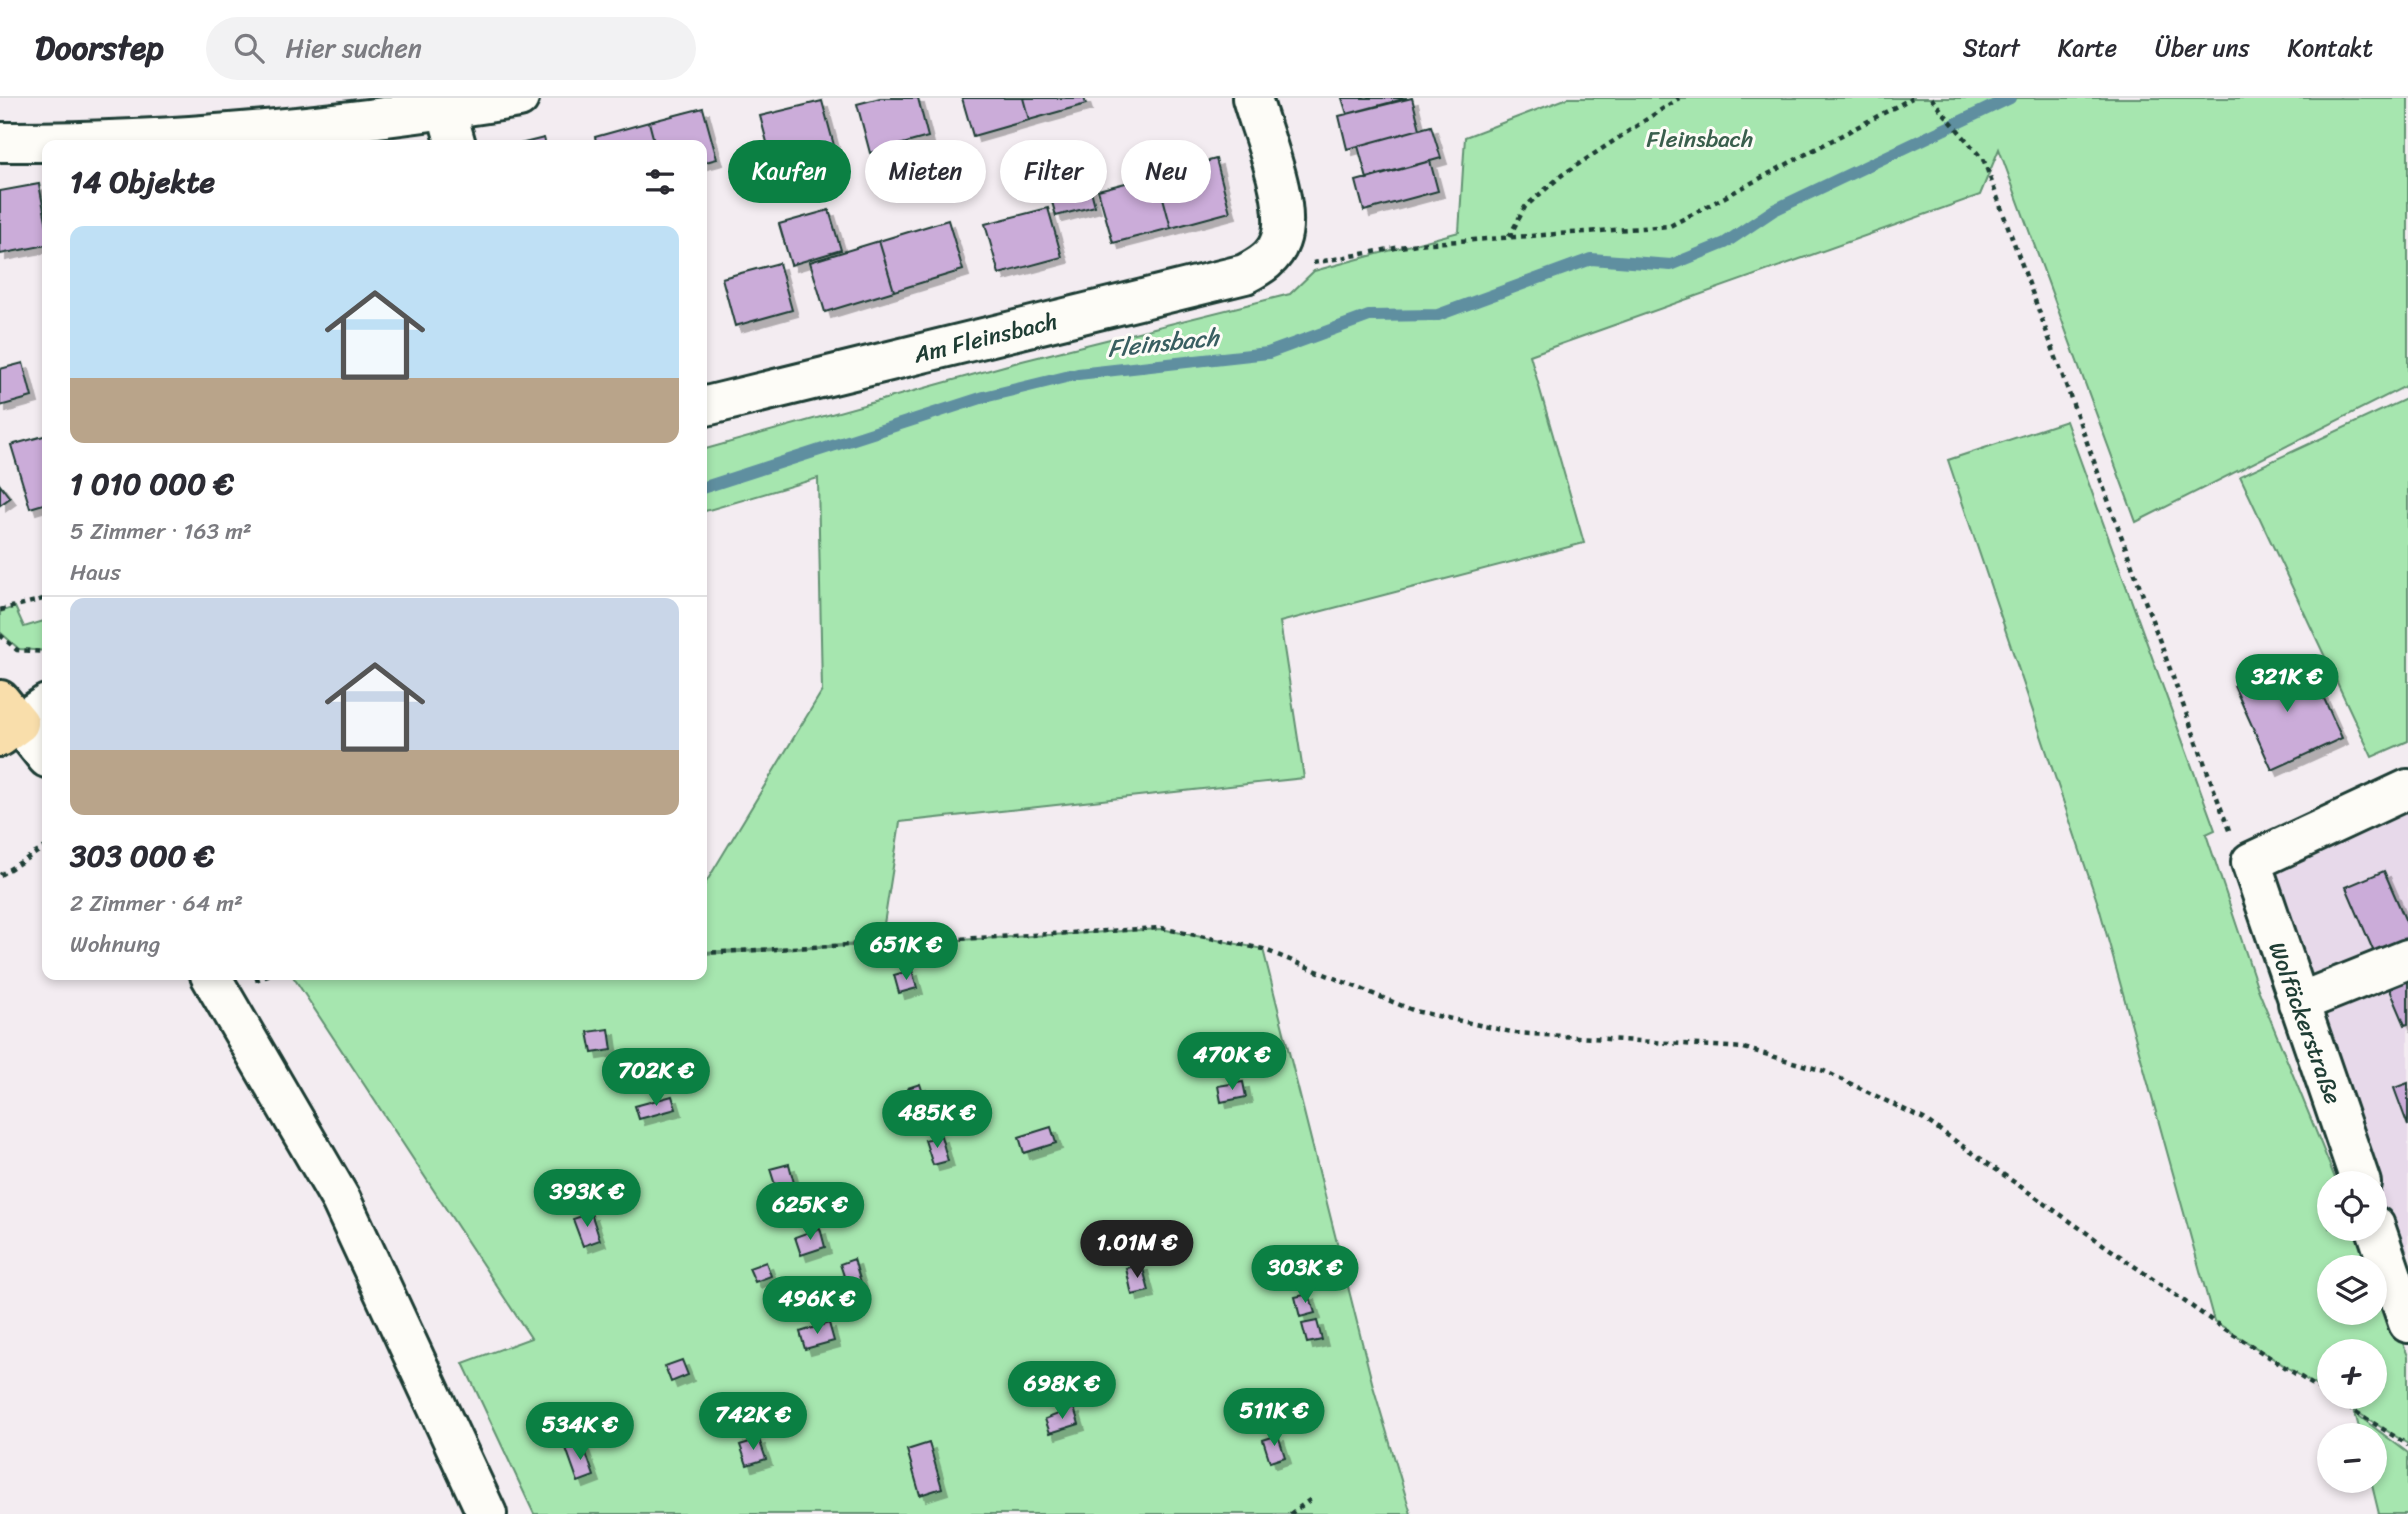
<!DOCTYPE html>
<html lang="de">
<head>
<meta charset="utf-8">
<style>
	:root { --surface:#fff; --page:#f2f2f3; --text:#2b2b33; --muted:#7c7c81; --line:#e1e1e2; --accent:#0b8043 }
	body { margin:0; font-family:Sriracha,sans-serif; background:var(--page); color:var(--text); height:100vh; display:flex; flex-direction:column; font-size:26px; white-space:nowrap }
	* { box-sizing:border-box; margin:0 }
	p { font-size:23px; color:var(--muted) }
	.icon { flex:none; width:38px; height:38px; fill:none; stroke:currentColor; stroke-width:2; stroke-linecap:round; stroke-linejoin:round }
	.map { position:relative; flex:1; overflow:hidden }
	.drawer { position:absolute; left:42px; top:42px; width:665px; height:840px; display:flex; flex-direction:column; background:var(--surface); border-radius:14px; box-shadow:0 4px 10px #0003 }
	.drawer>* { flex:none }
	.banner { position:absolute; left:728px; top:42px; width:665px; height:63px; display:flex; gap:14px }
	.tools { position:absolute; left:2317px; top:1073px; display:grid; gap:14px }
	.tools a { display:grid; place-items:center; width:70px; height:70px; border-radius:50%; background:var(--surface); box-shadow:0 4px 10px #0003; font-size:35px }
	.price { position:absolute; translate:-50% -60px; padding:0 16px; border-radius:24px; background:var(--accent); color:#fff; font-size:23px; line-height:46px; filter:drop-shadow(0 2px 4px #0008) }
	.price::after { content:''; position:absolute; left:50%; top:42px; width:21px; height:16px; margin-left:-10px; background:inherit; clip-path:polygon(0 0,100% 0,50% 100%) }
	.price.current { background:#222; color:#fff }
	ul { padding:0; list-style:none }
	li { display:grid; align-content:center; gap:14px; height:371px; padding:0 28px }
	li+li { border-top:2px solid var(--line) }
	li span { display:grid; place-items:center; height:217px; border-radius:14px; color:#555 }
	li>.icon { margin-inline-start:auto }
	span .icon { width:126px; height:126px; fill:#fffc; stroke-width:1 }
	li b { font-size:30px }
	h2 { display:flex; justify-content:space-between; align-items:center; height:84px; padding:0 28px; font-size:30px }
	.tag { padding:0 24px; border-radius:32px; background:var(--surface); box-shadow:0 4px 10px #0003; font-size:24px; line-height:63px }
	.tag.current { background:var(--accent); color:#fff }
	header { display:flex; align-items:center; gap:42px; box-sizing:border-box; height:98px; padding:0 35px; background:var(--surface); border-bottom:2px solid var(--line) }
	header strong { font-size:33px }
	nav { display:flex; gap:38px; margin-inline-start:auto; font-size:24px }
	.search { width:490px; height:63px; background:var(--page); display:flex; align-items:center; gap:18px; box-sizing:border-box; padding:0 24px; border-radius:38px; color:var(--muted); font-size:26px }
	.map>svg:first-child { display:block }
	.built { fill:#e7d9ea }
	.green { fill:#a6e6af; stroke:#629272; stroke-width:2 }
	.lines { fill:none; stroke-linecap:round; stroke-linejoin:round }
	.stream { stroke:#5e8fa0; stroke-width:12 }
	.building { fill:#cbacd9; stroke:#1f3d34; stroke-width:2; filter:url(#shadow) }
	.minor-casing { stroke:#1f3d34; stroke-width:44 }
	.major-casing { stroke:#1f3d34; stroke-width:44 }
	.path { stroke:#1f3d34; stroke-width:4.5; stroke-dasharray:5 5; stroke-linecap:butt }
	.minor { stroke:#fdfcf7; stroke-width:38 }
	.major { stroke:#f9deab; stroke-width:38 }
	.labels { text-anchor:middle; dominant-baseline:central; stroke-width:6; stroke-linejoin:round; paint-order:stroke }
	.park-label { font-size:23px; fill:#3a5f4d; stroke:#fdfcf7 }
	.street-label { font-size:23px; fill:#1f3d34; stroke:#fdfcf7 }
	.water-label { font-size:24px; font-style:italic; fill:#395f61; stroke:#fdfcf7 }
</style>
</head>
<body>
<header>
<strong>Doorstep</strong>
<div class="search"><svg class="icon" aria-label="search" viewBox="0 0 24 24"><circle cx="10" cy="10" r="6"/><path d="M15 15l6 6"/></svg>Hier suchen</div>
<nav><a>Start</a><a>Karte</a><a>Über uns</a><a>Kontakt</a></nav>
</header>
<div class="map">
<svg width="2408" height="1416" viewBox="0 0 2408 1416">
	<defs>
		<filter id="shadow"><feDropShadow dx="6" dy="6" stdDeviation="0" flood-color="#0004"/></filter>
	</defs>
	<rect width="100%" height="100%" fill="#f3ecf1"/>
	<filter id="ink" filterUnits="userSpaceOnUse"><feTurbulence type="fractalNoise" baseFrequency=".0143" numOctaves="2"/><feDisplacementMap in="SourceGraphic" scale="14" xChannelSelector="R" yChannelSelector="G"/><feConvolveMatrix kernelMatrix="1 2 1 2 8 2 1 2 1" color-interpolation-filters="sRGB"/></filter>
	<g filter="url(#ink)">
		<!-- built -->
		<path class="built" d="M2408 691V1225L2375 1128V1085L2251 764Z"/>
		<!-- green -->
		<path class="green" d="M1568 0H2408V287L2136 424 1999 51 1980 97 1530 257 1584 445 1280 524 1304 680 900 724 881 845 702 854V791L822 593 818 380 702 414V352L1022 263 1290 196 1314 173 1459 134 1465 39Z
			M2408 300V643L2372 659 2240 378Z
			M2066 323 2215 732 2206 736 2258 891 2337 1085H2329V1130L2356 1131 2372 1169H2329V1214H2375V1176L2408 1258V1346L2333 1299 2375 1298V1253H2329V1296L2214 1223 2099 809 1948 362Z
			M15 509 24 529 47 522V553L19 551 0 534V514Z
			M1161 831 1263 851 1373 1288 1411 1416H534L463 1265 531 1240 292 877H702V856Z
			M2355 1315 2408 1355V1416H2379L2371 1383 2375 1382V1337H2361Z"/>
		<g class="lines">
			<!-- stream -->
			<path class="stream" d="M702 390 984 299 1078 276 1268 255 1369 218 1438 217 1591 161 1671 167 1725 145 1774 112 2010 0"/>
		</g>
		<!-- building -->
		<path class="building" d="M880 0H918L928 39 870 55 857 6Z
			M962 0H1023L1029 22 973 38Z
			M1023 0H1084L1086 6 1029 22Z
			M1342 0H1407L1347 16Z
			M1412 0 1420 31 1347 51 1339 18Z
			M822 3 835 51 773 67 760 18Z
			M703 10 717 61 702 65V47H655L649 24Z
			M649 24 655 47H597L595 39Z
			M1431 28 1441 60 1367 81 1358 48Z
			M544 40 546 47H516Z
			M1083 61 1095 108 1056 118 1043 72Z
			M1216 61 1230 114 1171 130 1157 77Z
			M1430 63 1438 93 1364 113 1356 83Z
			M1157 77 1171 130 1113 145 1098 92Z
			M39 86 47 128V147L0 156V93Z
			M1048 110 1062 159 999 176 985 126Z
			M829 112 841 152 791 167 779 126Z
			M948 122 963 172 894 193 879 143Z
			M879 143 894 193 825 214 810 164Z
			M779 165 792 212 735 228 722 180Z
			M23 265 32 299 0 308V271Z
			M47 337V405L30 410 11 347Z
			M0 387 10 400 0 407Z
			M2293 561 2305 588 2316 583 2342 640 2272 672 2234 588Z
			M2384 773 2408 828V926L2405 927 2346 789Z
			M912 872 917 890 899 895 894 877Z
			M609 931 612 952 592 955 588 934Z
			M1243 984 1246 999 1221 1004 1218 988Z
			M2408 985V1028L2394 990Z
			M920 986 930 1017 918 1021 908 990Z
			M672 998 676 1011 639 1021 635 1008Z
			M1051 1029 1056 1045 1024 1055 1019 1039Z
			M941 1038 948 1063 933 1067 925 1042Z
			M789 1066 794 1085 776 1090 770 1071Z
			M591 1115 600 1142 583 1148 573 1121Z
			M820 1130 825 1149 801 1157 795 1139Z
			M854 1161 862 1188 849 1193 840 1166Z
			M766 1164 771 1178 755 1184 749 1170Z
			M1142 1167 1149 1193 1132 1197 1126 1170Z
			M1309 1196 1315 1215 1300 1219 1295 1199Z
			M1317 1223 1322 1242 1307 1245 1302 1226Z
			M829 1225 834 1243 805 1251 800 1234Z
			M682 1262 688 1277 671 1284 665 1268Z
			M1074 1310 1079 1326 1050 1335 1045 1321Z
			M1278 1337 1285 1359 1270 1364 1263 1342Z
			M759 1341 766 1361 747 1367 740 1347Z
			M582 1344 594 1378 578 1384 566 1350Z
			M929 1345 942 1390 920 1397 907 1352Z"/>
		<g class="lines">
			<defs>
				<g id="minor">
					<path d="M443 0 456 47"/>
					<path d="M0 44C175 45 346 27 519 0"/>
					<path id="s1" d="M702 309 1245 176C1260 168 1274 160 1280 143 1293 108 1262 36 1252 0"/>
					<path d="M47 606 19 625 47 660"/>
					<path d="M210 877 341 1102 487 1416"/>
					<path d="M2298 905 2408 861"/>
					<path d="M2361 1085 2251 764 2408 691"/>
					<path d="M2375 1128 2408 1225"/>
				</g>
				<path id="major" d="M0 602 19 625 0 639"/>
			</defs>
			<!-- minor casing -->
			<use href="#minor" class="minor-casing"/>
			<!-- major casing -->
			<use href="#major" class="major-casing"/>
			<!-- path -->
			<path class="path" d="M1931 0 1984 63 2230 735
				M1509 139 1525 109 1562 77 1679 0
				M1313 165 1417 146 1670 128 1912 0
				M0 512 47 500
				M0 537 17 552 47 554
				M0 777 47 748
				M702 855 1161 830 1263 851 1415 913 1516 935 1744 950 1824 973 1924 1021 2214 1224 2329 1297
				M255 882 271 877
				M2331 1298 2408 1347
				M1290 1416 1314 1399"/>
			<!-- minor -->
			<use href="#minor" class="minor"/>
			<!-- major -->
			<use href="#major" class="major"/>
		</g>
	</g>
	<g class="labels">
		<!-- park labels -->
		<g class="park-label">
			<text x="1700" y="41">Fleinsbach</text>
		</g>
		<!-- street labels -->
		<g class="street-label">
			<text stroke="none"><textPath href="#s1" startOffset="292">Am Fleinsbach</textPath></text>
			<text transform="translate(2305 925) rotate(70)">Wolfäckerstraße</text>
		</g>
		<!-- water labels -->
		<g class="water-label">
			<text transform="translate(1163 245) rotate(-6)">Fleinsbach</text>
		</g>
	</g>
</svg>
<div class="tools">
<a><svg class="icon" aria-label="locate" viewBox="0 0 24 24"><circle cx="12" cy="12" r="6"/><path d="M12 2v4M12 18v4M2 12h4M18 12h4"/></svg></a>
<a><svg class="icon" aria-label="layers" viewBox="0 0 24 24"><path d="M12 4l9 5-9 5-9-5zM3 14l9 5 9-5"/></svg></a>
<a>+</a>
<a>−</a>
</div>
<b class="price" style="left:2287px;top:616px">321K €</b>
<b class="price" style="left:906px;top:884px">651K €</b>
<b class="price" style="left:1232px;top:994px">470K €</b>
<b class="price" style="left:656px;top:1010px">702K €</b>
<b class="price" style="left:937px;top:1052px">485K €</b>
<b class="price" style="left:587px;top:1131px">393K €</b>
<b class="price" style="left:810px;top:1144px">625K €</b>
<b class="price current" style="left:1137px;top:1182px">1.01M €</b>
<b class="price" style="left:1305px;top:1207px">303K €</b>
<b class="price" style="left:817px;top:1238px">496K €</b>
<b class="price" style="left:1062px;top:1323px">698K €</b>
<b class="price" style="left:1274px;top:1350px">511K €</b>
<b class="price" style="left:753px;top:1354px">742K €</b>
<b class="price" style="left:580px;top:1364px">534K €</b>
<div class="banner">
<a class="tag current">Kaufen</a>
<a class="tag">Mieten</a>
<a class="tag">Filter</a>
<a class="tag">Neu</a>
</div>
<section class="drawer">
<h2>14 Objekte<svg class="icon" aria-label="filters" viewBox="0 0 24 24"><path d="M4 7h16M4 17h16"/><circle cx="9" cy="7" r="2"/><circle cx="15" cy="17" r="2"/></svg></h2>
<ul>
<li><span style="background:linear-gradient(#bfe0f5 70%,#b9a48a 0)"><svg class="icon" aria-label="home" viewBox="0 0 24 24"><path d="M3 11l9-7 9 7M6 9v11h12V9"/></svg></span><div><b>1 010 000 €</b><p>5 Zimmer · 163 m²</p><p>Haus</p></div></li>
<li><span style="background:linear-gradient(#c9d6e8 70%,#b9a48a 0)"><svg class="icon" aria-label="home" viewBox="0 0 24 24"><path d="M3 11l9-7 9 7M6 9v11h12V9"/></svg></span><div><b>303 000 €</b><p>2 Zimmer · 64 m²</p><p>Wohnung</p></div></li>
</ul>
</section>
</div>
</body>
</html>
